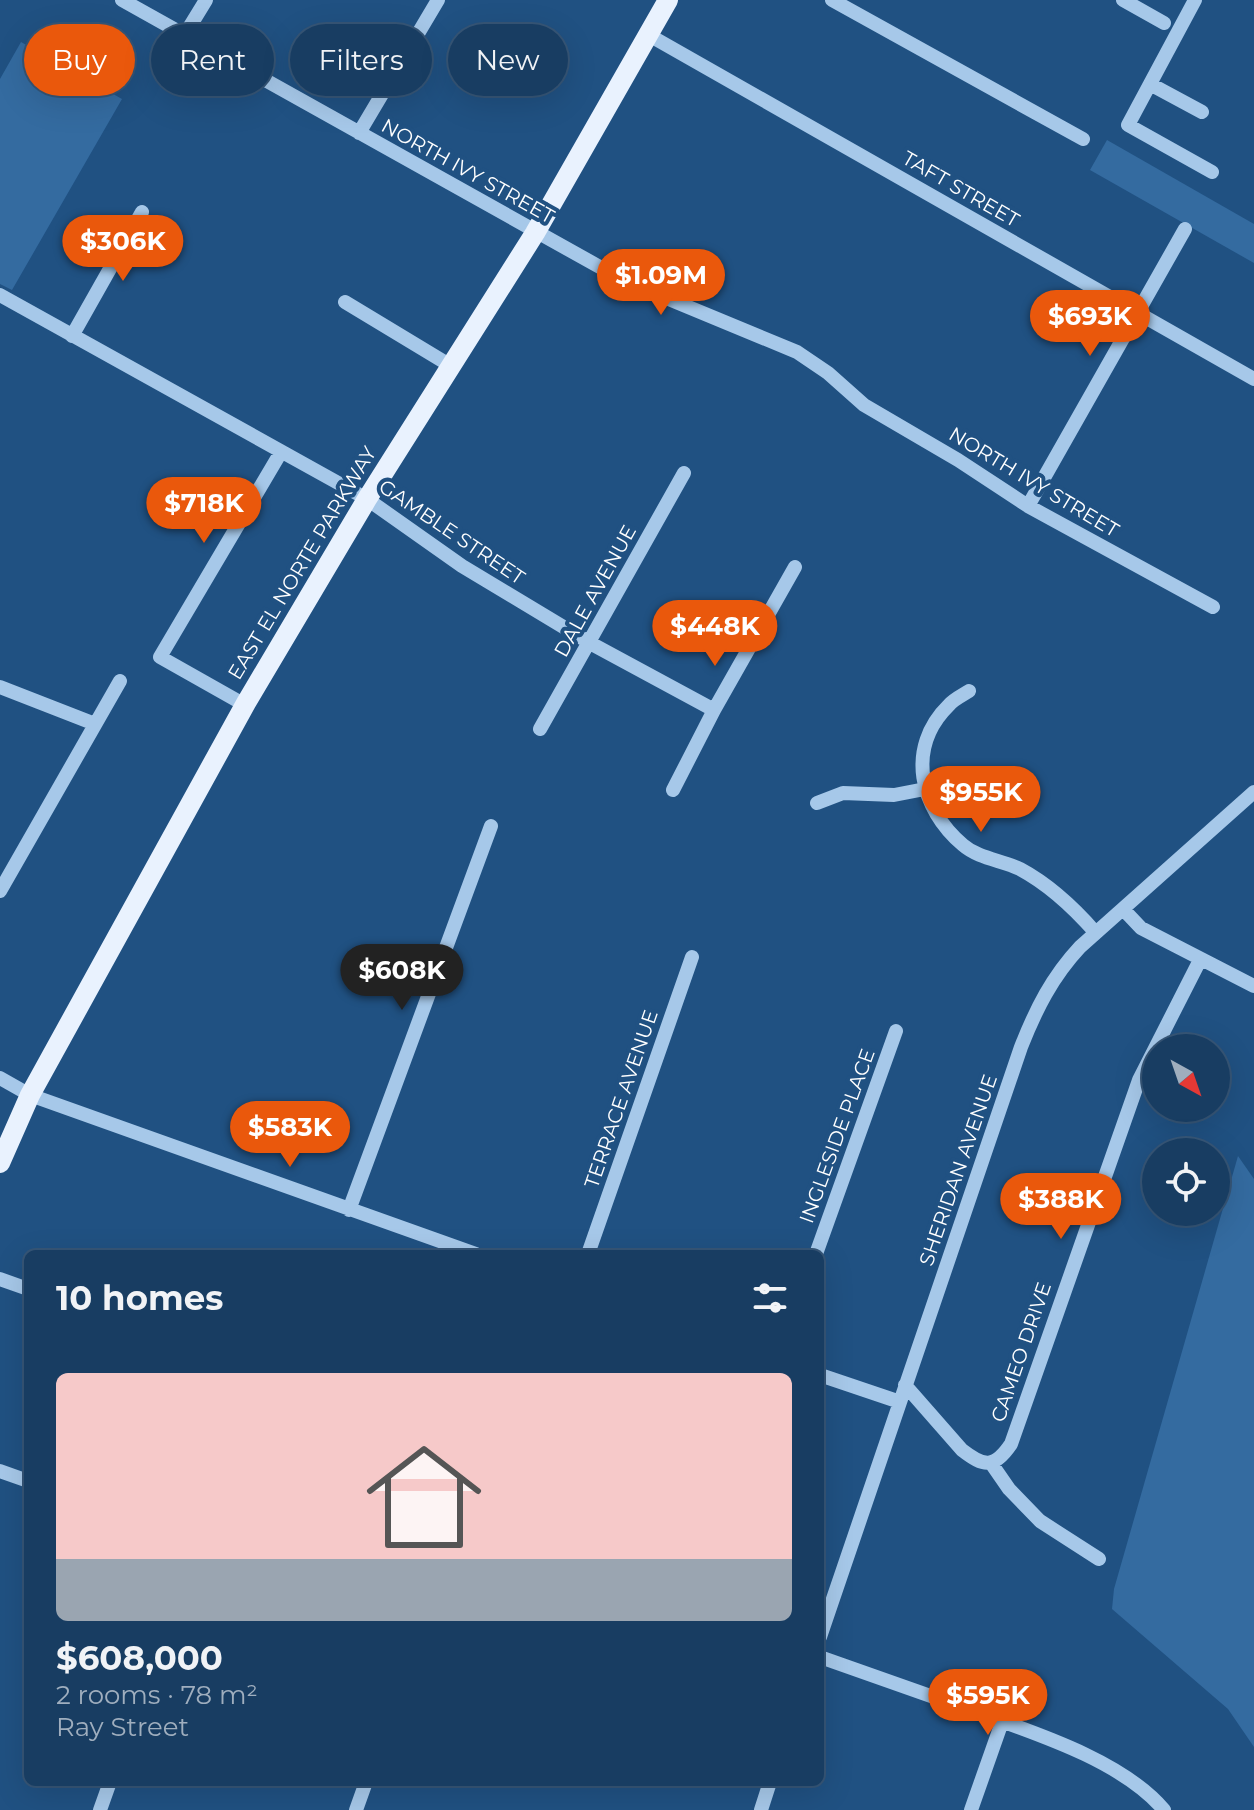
<!DOCTYPE html>
<html lang="en">
<head>
<meta charset="utf-8">
<style>
	:root { --surface:#183d62; --page:#25486b; --text:#f1f3f6; --muted:#9faebe; --line:#365677; --accent:#ea580c }
	body { margin:0; font-family:Montserrat,sans-serif; background:var(--page); color:var(--text); height:100vh; display:flex; flex-direction:column; font-size:30px; white-space:nowrap }
	* { box-sizing:border-box; margin:0 }
	p { font-size:26px; color:var(--muted) }
	.icon { flex:none; width:44px; height:44px; fill:none; stroke:currentColor; stroke-width:2; stroke-linecap:round; stroke-linejoin:round }
	.map { position:relative; flex:1; overflow:hidden }
	.details { position:absolute; left:24px; top:1250px; width:800px; height:536px; display:flex; flex-direction:column; background:var(--surface); border-radius:12px; box-shadow:0 8px 32px #0002,0 0 0 2px var(--line) }
	.details>* { flex:none }
	.top-card { position:absolute; left:24px; top:24px; width:800px; height:72px; display:flex; gap:16px }
	.needle { width:52px; rotate:140deg }
	.fabs { position:absolute; left:1142px; top:1034px; display:grid; gap:16px }
	.fabs a { display:grid; place-items:center; width:88px; height:88px; border-radius:50%; background:var(--surface); box-shadow:0 8px 32px #0002,0 0 0 2px var(--line); font-size:40px }
	.price { position:absolute; translate:-50% -68px; padding:0 18px; border-radius:28px; background:var(--accent); color:#fff; font-size:26px; line-height:52px; filter:drop-shadow(0 2px 4px #0008) }
	.price::after { content:''; position:absolute; left:50%; top:48px; width:24px; height:18px; margin-left:-12px; background:inherit; clip-path:polygon(0 0,100% 0,50% 100%) }
	.price.current { background:#222; color:#fff }
	ul { padding:0; list-style:none }
	li { display:grid; align-content:center; gap:16px; height:424px; padding:0 32px }
	li span { display:grid; place-items:center; height:248px; border-radius:12px; color:#555 }
	li>.icon { margin-inline-start:auto }
	span .icon { width:144px; height:144px; fill:#fffc; stroke-width:1 }
	li b { font-size:34px }
	h2 { display:flex; justify-content:space-between; align-items:center; height:96px; padding:0 32px; font-size:34px }
	.pill { padding:0 28px; border-radius:36px; background:var(--surface); box-shadow:0 8px 32px #0002,0 0 0 2px var(--line); font-size:28px; line-height:72px }
	.pill.current { background:var(--accent); color:#fff }
	.map>svg:first-child { display:block }
	.green { fill:#346ba0 }
	.lines { fill:none; stroke-linecap:round; stroke-linejoin:round }
	.minor { stroke:#a6c8e9; stroke-width:14 }
	.major { stroke:#e9f2fe; stroke-width:20 }
	.labels { text-anchor:middle; dominant-baseline:central; stroke-width:8; stroke-linejoin:round; paint-order:stroke }
	.street-label { font-size:20px; fill:#fff; stroke:#205182 }
</style>
</head>
<body>
<div class="map">
<svg width="1254" height="1810" viewBox="0 0 1254 1810">
	<rect width="100%" height="100%" fill="#205182"/>
	<!-- green -->
	<path class="green" d="M21 42 122 99 12 290 0 284V79Z
		M1107 140 1254 224V263L1090 170Z
		M1238 1156 1254 1179V1747L1228 1709 1112 1609 1114 1589Z"/>
	<g class="lines">
		<!-- minor -->
		<path class="minor" d="M122 0 623 280 797 352 828 373 864 405 958 460 1028 506 1213 607
			M832 0 1083 139
			M1123 0 1164 23
			M1195 0 1128 125 1212 172
			M647 34 1254 379
			M184 36 206 0
			M1150 84 1202 112
			M359 133 438 0
			M0 295 367 499 462 566 590 643 714 710
			M345 302 451 366
			M72 336 142 212
			M1028 506 1185 229
			M0 687 95 724
			M969 691C963 695 954 699 949 705 905 748 920 809 963 845 979 859 1002 860 1020 869 1048 884 1074 908 1095 932
			M245 705 160 657 281 452
			M540 729 684 473
			M673 790 714 710 795 567
			M817 803 843 793 894 795 925 789
			M0 891 120 681
			M1123 909 1141 928 1254 986
			M0 1078 30 1095 476 1254
			M349 1210 491 826
			M588 1254 692 957
			M816 1254 896 1031
			M0 1279 28 1289
			M820 1375 900 1402
			M905 1385 962 1450C984 1467 994 1469 1011 1444L1139 1080 1200 960
			M991 1463 1009 1489 1040 1521 1099 1559
			M0 1471 28 1481
			M820 1637 1021 1047C1036 1009 1052 977 1080 947L1254 792
			M820 1657C872 1675 924 1694 976 1712 1035 1733 1123 1761 1164 1810
			M100 1810 110 1782
			M356 1810 366 1782
			M761 1810 770 1782
			M971 1810 1002 1722"/>
		<!-- major -->
		<path class="major" d="M0 1163 30 1095 246 703 367 499 535 233 668 0"/>
	</g>
	<g class="labels">
		<!-- street labels -->
		<g class="street-label">
			<text transform="translate(468 171) rotate(29)">NORTH IVY STREET</text>
			<text transform="translate(961 189) rotate(30)">TAFT STREET</text>
			<text transform="translate(1034 482) rotate(31)">NORTH IVY STREET</text>
			<text transform="translate(452 532) rotate(34)">GAMBLE STREET</text>
			<text transform="translate(302 563) rotate(-59)">EAST EL NORTE PARKWAY</text>
			<text transform="translate(595 591) rotate(-61)">DALE AVENUE</text>
			<text transform="translate(621 1099) rotate(-71)">TERRACE AVENUE</text>
			<text transform="translate(837 1136) rotate(-70)">INGLESIDE PLACE</text>
			<text transform="translate(958 1170) rotate(-71)">SHERIDAN AVENUE</text>
			<text transform="translate(1021 1352) rotate(-71)">CAMEO DRIVE</text>
		</g>
	</g>
</svg>
<div class="fabs">
<a><svg class="needle" viewBox="-14 -14 28 28"><path d="M0-13l5 13h-10z" fill="#e53935"/><path d="M0 13l5-13h-10z" fill="#9faebe"/></svg></a>
<a><svg class="icon" aria-label="locate" viewBox="0 0 24 24"><circle cx="12" cy="12" r="6"/><path d="M12 2v4M12 18v4M2 12h4M18 12h4"/></svg></a>
</div>
<b class="price" style="left:123px;top:283px">$306K</b>
<b class="price" style="left:661px;top:317px">$1.09M</b>
<b class="price" style="left:1090px;top:358px">$693K</b>
<b class="price" style="left:204px;top:545px">$718K</b>
<b class="price" style="left:715px;top:668px">$448K</b>
<b class="price" style="left:981px;top:834px">$955K</b>
<b class="price current" style="left:402px;top:1012px">$608K</b>
<b class="price" style="left:290px;top:1169px">$583K</b>
<b class="price" style="left:1061px;top:1241px">$388K</b>
<b class="price" style="left:988px;top:1737px">$595K</b>
<div class="top-card">
<a class="pill current">Buy</a>
<a class="pill">Rent</a>
<a class="pill">Filters</a>
<a class="pill">New</a>
</div>
<section class="details">
<h2>10 homes<svg class="icon" aria-label="filters" viewBox="0 0 24 24"><path d="M4 7h16M4 17h16"/><circle cx="9" cy="7" r="2"/><circle cx="15" cy="17" r="2"/></svg></h2>
<ul>
<li><span style="background:linear-gradient(#f6c9c9 75%,#9aa5b1 0)"><svg class="icon" aria-label="home" viewBox="0 0 24 24"><path d="M3 11l9-7 9 7M6 9v11h12V9"/></svg></span><div><b>$608,000</b><p>2 rooms · 78 m²</p><p>Ray Street</p></div></li>
</ul>
</section>
</div>
</body>
</html>
